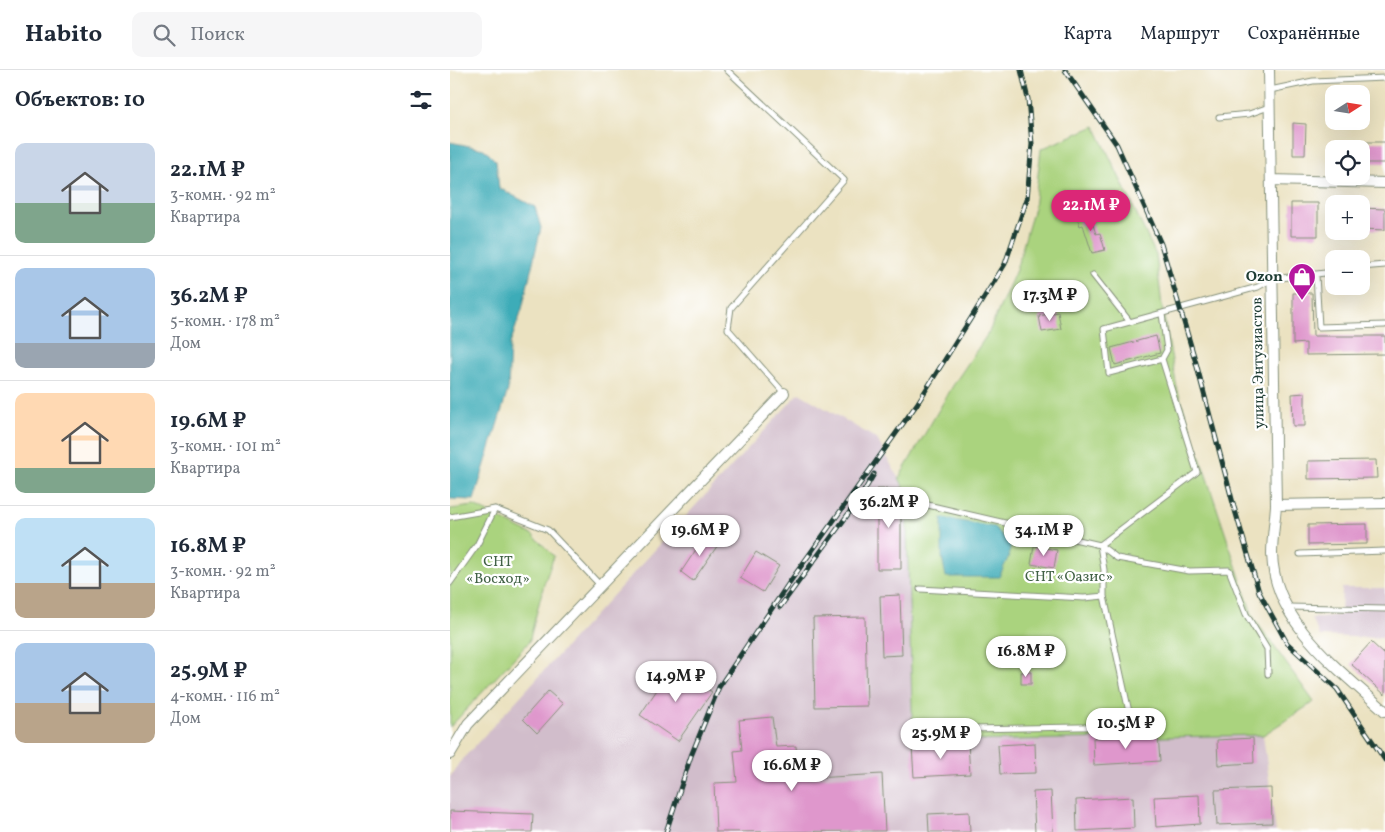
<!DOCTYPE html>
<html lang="ru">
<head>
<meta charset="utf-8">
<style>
	:root { --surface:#fff; --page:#f6f6f7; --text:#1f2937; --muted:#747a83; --line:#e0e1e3; --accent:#db2777 }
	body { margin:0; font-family:Vollkorn,serif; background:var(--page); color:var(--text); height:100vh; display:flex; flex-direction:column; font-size:19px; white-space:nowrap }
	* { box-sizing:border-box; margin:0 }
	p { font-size:16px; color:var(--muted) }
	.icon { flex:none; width:28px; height:28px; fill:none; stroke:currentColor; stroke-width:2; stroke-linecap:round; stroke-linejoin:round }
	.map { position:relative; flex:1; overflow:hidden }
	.details { display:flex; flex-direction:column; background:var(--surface); width:450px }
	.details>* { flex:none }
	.needle { width:32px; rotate:78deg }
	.buttons { position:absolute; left:875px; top:15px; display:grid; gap:10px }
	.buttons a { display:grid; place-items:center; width:45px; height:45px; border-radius:10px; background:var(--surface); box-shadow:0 5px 20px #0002; font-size:25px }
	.price { position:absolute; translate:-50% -42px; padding:0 11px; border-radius:18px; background:#fff; color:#222; font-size:16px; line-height:32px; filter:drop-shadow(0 1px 2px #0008) }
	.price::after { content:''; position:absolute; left:50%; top:30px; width:15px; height:11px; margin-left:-8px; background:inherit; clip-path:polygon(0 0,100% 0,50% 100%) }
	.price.on { background:var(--accent); color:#fff }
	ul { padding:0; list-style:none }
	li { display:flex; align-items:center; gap:15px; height:125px; padding:0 15px }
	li+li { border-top:1px solid var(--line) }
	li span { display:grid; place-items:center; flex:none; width:140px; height:100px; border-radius:10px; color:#555 }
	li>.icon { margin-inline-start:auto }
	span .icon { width:60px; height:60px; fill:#fffc; stroke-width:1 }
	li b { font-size:21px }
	h2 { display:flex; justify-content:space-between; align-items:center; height:60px; padding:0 15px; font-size:21px }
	header { display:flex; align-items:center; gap:30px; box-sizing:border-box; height:70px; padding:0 25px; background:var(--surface); border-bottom:1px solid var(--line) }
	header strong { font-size:24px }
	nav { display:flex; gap:28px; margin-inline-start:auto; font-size:18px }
	.search { width:350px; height:45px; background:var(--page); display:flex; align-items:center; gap:12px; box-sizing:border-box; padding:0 18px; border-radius:10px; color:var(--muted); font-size:19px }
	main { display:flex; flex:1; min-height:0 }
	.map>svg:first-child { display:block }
	.industrial { fill:#d1bdcb }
	.green { fill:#aad37e; stroke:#648859 }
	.water { fill:#3cacb8; stroke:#2e7476 }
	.building { fill:#df97cc }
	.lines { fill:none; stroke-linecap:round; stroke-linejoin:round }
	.service-casing { stroke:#85907a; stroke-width:7 }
	.minor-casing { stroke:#85907a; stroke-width:12 }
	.service { stroke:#fff; stroke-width:5 }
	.minor { stroke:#fff; stroke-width:10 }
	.rail-casing { stroke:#1f3d34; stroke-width:5 }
	.rail { stroke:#fff; stroke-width:3; stroke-dasharray:9; stroke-linecap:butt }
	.labels { text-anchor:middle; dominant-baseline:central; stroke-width:4.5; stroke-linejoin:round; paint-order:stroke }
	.poi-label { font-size:15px; font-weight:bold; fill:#1f3d34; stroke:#fff; text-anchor:end }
	.street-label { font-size:15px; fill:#1f3d34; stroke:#fff }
	.park-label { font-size:15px; fill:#426246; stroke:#fff }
</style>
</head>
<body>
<header>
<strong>Habito</strong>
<div class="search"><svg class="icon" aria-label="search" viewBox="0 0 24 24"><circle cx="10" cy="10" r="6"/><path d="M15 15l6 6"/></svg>Поиск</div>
<nav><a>Карта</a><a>Маршрут</a><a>Сохранённые</a></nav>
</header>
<main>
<section class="details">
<h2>Объектов: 10<svg class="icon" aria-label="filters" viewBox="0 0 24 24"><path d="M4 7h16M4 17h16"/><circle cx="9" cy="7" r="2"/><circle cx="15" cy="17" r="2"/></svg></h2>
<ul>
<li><span style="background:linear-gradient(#c9d6e8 60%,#7fa58c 0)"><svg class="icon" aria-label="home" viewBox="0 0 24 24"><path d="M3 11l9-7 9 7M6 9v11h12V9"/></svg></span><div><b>22.1M ₽</b><p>3-комн. · 92 m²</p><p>Квартира</p></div></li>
<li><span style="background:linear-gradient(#a9c7e8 75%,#9aa5b1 0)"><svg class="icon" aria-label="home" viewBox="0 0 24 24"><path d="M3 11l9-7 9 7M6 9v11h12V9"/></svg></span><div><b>36.2M ₽</b><p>5-комн. · 178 m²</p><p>Дом</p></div></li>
<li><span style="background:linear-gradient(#ffd9b3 75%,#7fa58c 0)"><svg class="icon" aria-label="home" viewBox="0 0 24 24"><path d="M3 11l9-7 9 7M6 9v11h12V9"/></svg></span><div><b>19.6M ₽</b><p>3-комн. · 101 m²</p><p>Квартира</p></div></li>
<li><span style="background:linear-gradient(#bfe0f5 65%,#b9a48a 0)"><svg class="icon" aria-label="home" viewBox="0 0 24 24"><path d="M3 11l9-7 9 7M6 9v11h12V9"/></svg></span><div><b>16.8M ₽</b><p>3-комн. · 92 m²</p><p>Квартира</p></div></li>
<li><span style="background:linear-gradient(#a9c7e8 60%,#b9a48a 0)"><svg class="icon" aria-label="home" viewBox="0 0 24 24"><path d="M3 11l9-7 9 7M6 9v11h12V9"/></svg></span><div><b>25.9M ₽</b><p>4-комн. · 116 m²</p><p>Дом</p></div></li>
</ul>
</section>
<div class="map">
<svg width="935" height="762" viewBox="0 0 935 762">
	<rect width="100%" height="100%" fill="#fff"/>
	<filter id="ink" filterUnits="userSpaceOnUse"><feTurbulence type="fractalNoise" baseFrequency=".02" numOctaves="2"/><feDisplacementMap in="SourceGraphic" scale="10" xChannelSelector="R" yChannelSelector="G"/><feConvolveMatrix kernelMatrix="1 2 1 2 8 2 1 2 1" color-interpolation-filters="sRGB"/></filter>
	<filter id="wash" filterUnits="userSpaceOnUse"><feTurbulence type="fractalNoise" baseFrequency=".0096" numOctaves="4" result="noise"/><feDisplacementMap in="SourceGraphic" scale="20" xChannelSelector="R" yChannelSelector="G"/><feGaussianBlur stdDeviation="1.12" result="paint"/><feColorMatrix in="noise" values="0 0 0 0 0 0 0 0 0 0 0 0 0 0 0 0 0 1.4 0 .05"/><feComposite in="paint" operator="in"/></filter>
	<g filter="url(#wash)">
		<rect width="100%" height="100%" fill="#ebe2c1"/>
		<!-- industrial -->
		<path class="industrial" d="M349 323 427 369 456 422 463 672 813 665 826 762H0V707L9 693Z
			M892 518H935V568L870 566 861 548 891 545Z"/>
		<!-- green -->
		<path class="green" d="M645 56 706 185 712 236 727 318 803 547 864 632 813 665 463 672 456 422 449 408 504 314 539 262 566 200 584 138 591 79Z
			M24 436 83 465 104 486 94 514 79 572 0 657V439Z"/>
		<!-- water -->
		<path class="water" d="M0 72 34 79 46 91 49 118 85 137 91 158 72 239 60 274 58 320 24 430 0 429Z
			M492 448 544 457 561 474 558 488 549 507H496L492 487Z"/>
		<g id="blocks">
			<!-- building -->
			<path class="building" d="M843 53 856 54 855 85H843Z
				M911 72H935V93H911Z
				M841 133H868V166H841Z
				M911 138 935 139V160L911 159Z
				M638 139 646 164 650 163 655 180 642 183 633 155 630 156 626 143Z
				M843 223H862L863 266H935V284L856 285V273L843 274Z
				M608 242 611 259 592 262 589 246Z
				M706 266 710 283 665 295 661 278Z
				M855 323V356H843L842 324Z
				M926 390 927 408 858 409V391Z
				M427 419H451V499H427Z
				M917 454V474L858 475V455Z
				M257 463 270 472 243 511 231 502Z
				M584 476 607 480 604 498 581 494Z
				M306 482 329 496 313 522 290 508Z
				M450 525 452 585 432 586 430 526Z
				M415 547 417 636 365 637 363 548Z
				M921 572 935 585V625L901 594Z
				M223 596 262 622 228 671 190 645Z
				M571 602H581V614H571Z
				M98 621 113 634 87 663 73 649Z
				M322 647 326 677 346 676 349 709 432 704 435 761 266 762 264 713 287 712 284 681 292 680 289 650Z
				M708 665 710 691 644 695 643 668Z
				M803 668 804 693 768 695 767 670Z
				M518 673 520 704 464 707 462 676Z
				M585 673 586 703 550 704 548 675Z
				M821 718 822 753 767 755 765 720Z
				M601 721 603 762H585L583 722Z
				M749 725 750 754 706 757 704 727Z
				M683 727 684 758 627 761 626 730Z
				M0 741 83 744 82 762H0Z
				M519 742 520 762H479L478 744Z"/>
		</g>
	</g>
	<g filter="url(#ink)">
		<use href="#blocks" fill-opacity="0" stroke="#85907a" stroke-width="1"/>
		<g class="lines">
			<defs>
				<path id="service" d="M277 0 394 110 281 238 278 259 334 323
					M820 20 863 11 935 8
					M769 47 799 44 819 37
					M911 197 935 195
					M643 205 680 252
					M866 205 869 257 935 255
					M712 289 717 280 712 244
					M465 432 650 475 747 402 712 289 659 303 654 259 808 217 822 209 884 202
					M0 447 45 439 98 460 150 515
					M850 484 935 481
					M0 513 27 475 45 439
					M470 519 634 528 654 526
					M838 537 935 539
					M471 660 682 656 654 526V500L650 475 667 488 739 501 779 500 796 544 817 579 818 604"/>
				<path id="minor" d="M819 0 826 435C825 451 822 468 822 484 824 553 889 599 935 641
					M821 110 935 113
					M826 435 935 433
					M0 684 18 654 334 323"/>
			</defs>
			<!-- service casing -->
			<use href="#service" class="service-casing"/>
			<!-- minor casing -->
			<use href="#minor" class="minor-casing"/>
			<!-- service -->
			<use href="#service" class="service"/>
			<!-- minor -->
			<use href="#minor" class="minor"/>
			<defs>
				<path id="rail" d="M615 0 667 75 711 174 746 293 784 437 809 522 837 573 887 619 935 690
					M330 537 410 428 424 404
					M216 762 241 686 269 617 339 513 467 334 555 194 577 129 582 74 578 29 571 0"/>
			</defs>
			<!-- rail casing -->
			<use href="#rail" class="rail-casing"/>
			<!-- rail -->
			<use href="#rail" class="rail"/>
		</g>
	</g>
	<!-- icons -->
	<defs>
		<symbol id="shop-pin" viewBox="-11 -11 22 30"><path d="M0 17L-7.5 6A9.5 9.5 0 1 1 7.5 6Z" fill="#b5179e" stroke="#fff"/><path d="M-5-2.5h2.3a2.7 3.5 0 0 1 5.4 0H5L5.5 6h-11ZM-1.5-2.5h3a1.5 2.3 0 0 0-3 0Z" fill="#fff"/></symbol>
	</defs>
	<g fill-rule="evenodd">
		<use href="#shop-pin" x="836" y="191" width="32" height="43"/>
	</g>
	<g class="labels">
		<!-- poi labels -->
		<g class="poi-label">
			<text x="833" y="207">Ozon</text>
		</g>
		<!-- street labels -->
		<g class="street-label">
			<text transform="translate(809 293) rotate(-91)">улица Энтузиастов</text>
		</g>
		<!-- park labels -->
		<g class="park-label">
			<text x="48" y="492">СНТ<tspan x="48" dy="17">«Восход»</tspan></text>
			<text x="619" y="507">СНТ «Оазис»</text>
		</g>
	</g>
</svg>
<div class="buttons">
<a><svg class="needle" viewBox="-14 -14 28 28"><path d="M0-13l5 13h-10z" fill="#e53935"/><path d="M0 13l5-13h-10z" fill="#747a83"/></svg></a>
<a><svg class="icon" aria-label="locate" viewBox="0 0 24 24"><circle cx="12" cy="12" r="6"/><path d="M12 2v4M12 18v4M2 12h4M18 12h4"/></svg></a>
<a>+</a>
<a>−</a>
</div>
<b class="price on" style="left:641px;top:162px">22.1M ₽</b>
<b class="price" style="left:600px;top:252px">17.3M ₽</b>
<b class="price" style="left:439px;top:459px">36.2M ₽</b>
<b class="price" style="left:250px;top:487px">19.6M ₽</b>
<b class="price" style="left:594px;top:487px">34.1M ₽</b>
<b class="price" style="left:576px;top:608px">16.8M ₽</b>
<b class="price" style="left:226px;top:633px">14.9M ₽</b>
<b class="price" style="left:676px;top:680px">10.5M ₽</b>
<b class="price" style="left:491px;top:690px">25.9M ₽</b>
<b class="price" style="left:342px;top:722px">16.6M ₽</b>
</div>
</main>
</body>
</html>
